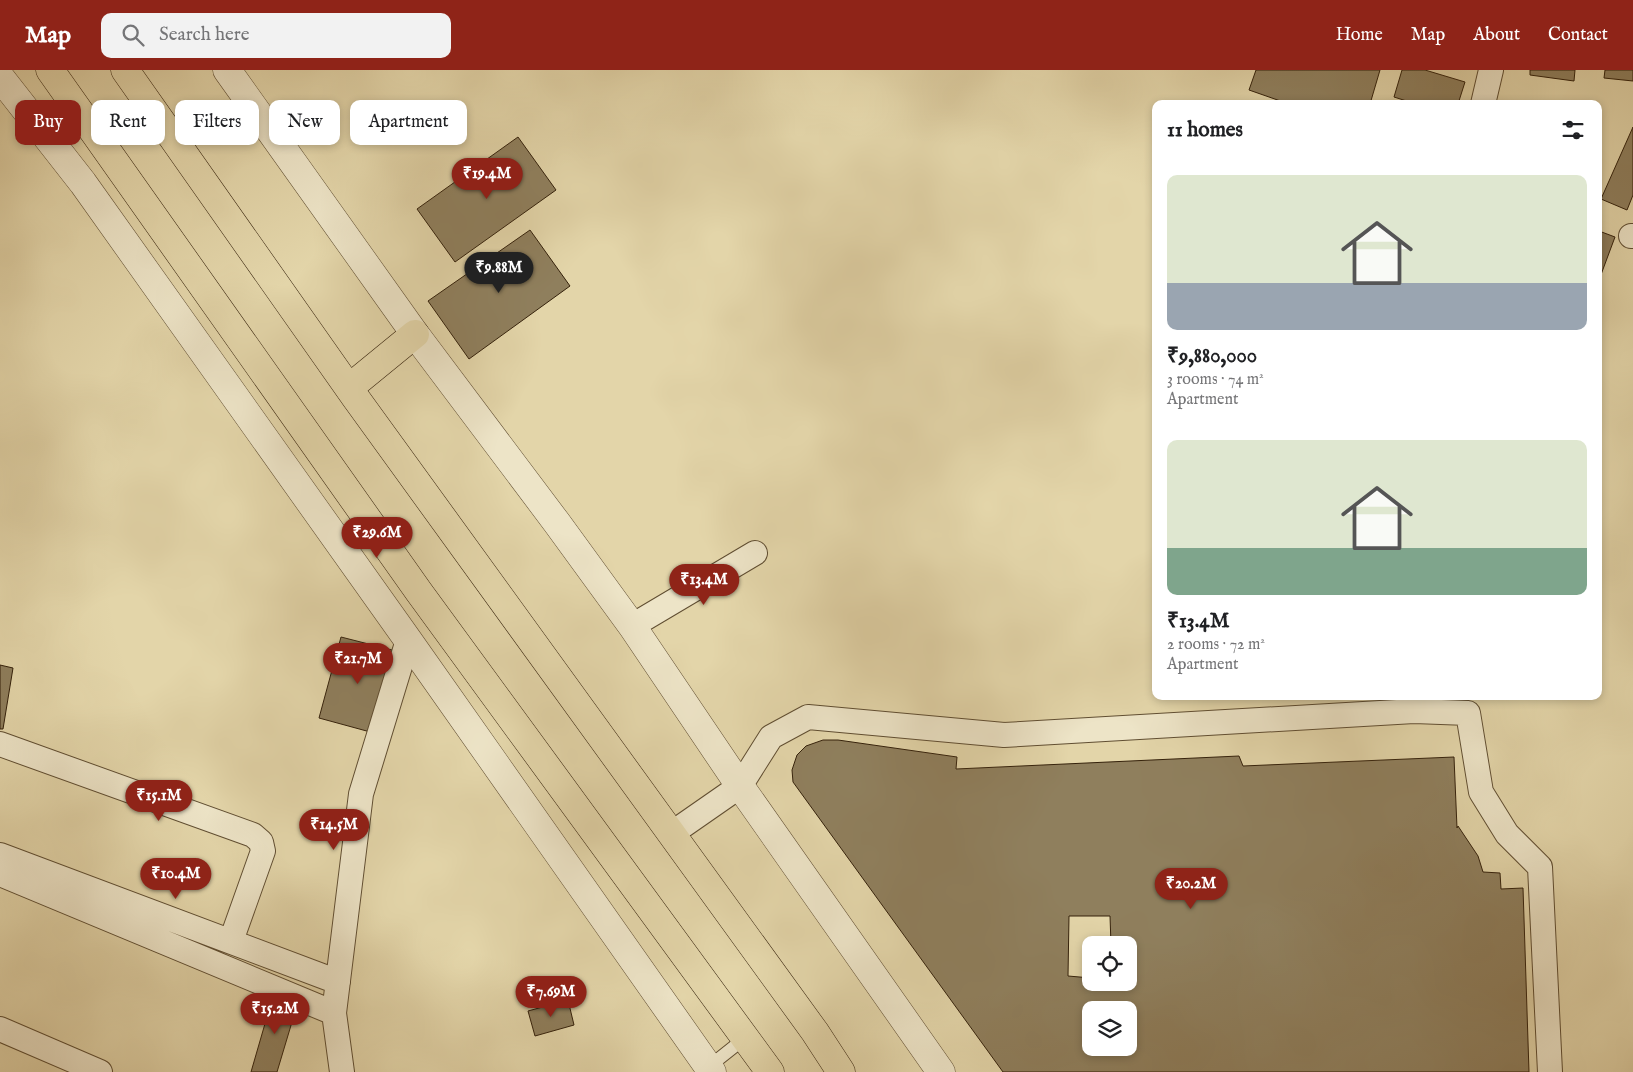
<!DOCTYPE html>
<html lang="en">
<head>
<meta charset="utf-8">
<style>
	:root { --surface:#fff; --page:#f2f2f2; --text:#202124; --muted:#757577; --accent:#8f2418 }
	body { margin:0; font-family:"IM FELL English",serif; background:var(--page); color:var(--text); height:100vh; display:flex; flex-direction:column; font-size:19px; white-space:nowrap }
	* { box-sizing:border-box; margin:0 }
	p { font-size:16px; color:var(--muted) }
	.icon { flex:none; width:28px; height:28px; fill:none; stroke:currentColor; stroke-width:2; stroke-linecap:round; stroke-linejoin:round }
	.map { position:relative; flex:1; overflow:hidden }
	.sheet { position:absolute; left:1152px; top:30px; width:450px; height:600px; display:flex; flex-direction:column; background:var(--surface); border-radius:10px; box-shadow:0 2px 8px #0003 }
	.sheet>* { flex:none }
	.hud { position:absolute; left:15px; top:30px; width:475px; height:45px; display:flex; gap:10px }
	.fabs { position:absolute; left:1082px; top:866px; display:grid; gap:10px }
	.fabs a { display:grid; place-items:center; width:55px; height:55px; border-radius:10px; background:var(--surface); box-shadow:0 2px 8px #0003; font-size:25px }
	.price { position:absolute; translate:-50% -42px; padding:0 11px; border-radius:18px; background:var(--accent); color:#fff; font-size:16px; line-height:32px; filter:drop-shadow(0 1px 2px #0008) }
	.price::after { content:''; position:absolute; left:50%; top:30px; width:15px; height:11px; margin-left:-8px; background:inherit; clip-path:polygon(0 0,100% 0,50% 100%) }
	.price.on { background:#222; color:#fff }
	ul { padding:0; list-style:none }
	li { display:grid; align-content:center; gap:10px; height:265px; padding:0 15px }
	li span { display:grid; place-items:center; height:155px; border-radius:10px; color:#555 }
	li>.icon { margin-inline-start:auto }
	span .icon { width:90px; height:90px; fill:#fffc; stroke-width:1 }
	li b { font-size:21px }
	h2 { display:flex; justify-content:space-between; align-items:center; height:60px; padding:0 15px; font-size:21px }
	.pill { padding:0 18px; border-radius:10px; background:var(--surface); box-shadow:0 2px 8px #0003; font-size:18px; line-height:45px }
	.pill.on { background:var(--accent); color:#fff }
	header { display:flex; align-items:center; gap:30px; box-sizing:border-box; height:70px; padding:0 25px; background:var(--accent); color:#fff }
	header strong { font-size:24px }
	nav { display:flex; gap:28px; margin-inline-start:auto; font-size:18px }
	.search { width:350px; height:45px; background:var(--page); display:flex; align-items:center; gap:12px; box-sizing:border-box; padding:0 18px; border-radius:10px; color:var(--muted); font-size:19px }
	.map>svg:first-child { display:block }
	.building { fill:#8f7f5d; stroke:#34210b; fill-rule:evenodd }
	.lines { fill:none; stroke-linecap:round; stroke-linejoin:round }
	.service-casing { stroke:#604e32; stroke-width:14 }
	.minor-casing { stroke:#604e32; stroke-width:26 }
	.tertiary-casing { stroke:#604e32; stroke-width:29 }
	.primary-casing { stroke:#34210b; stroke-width:29 }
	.service { stroke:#ede4c7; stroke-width:12 }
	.minor { stroke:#ede4c7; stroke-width:24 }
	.tertiary { stroke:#ede4c7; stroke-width:28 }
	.primary { stroke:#e3d5a9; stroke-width:28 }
</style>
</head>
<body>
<header>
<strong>Map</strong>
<div class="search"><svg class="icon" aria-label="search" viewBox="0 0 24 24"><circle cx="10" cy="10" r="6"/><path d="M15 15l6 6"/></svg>Search here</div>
<nav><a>Home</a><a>Map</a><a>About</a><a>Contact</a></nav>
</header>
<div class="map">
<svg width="1633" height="1002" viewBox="0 0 1633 1002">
	<rect width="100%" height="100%" fill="#e3d5a9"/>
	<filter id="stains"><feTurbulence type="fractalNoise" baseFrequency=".004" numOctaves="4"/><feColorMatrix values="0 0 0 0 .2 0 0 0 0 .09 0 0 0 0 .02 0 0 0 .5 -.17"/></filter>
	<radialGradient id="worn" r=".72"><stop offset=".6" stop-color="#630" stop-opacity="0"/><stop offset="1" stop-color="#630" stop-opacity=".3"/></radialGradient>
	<!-- building -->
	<path class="building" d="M1256 0H1380L1370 34H1289L1249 20Z
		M1402 0H1425L1465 12 1458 34H1416L1394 27Z
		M1530 0H1575L1574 11 1530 5Z
		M1605 0H1633V11L1604 8Z
		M1633 57V125L1627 140 1601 129Z
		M518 67 556 120 455 192 417 139Z
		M530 160 570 216 469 289 428 231Z
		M1599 161 1615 167 1599 210Z
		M341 567 396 581 374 663 319 648Z
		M0 595 13 598 3 659H0Z
		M823 670H838L957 687 956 699 1239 686 1243 696 1454 687 1457 758 1458 756 1478 786 1483 802 1500 803 1501 819 1523 818 1529 1002H1003L793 712 792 700 797 685 806 676ZM1091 875H1129V912H1091ZM1091 940H1129V978H1091Z
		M1069 846H1110L1111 875H1091V908L1068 906Z
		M273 926 298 932 277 1002H251Z
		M568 930 574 955 535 966 528 941Z"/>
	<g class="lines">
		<defs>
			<path id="service" d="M706 999 745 968"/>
			<path id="minor" d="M1483 34 1491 0
				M1631 166H1633
				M632 556 755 483
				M0 674 253 765 261 772 263 781 231 871
				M671 764 740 716 771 667 808 647 1004 665 1414 641 1468 643 1481 722 1507 764 1540 797 1550 1002
				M0 785 338 912
				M0 804 334 943
				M0 959 100 1002
				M342 1002 334 943 361 724 408 570"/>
			<path id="tertiary" d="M227 0 415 264 557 453 632 556 740 716 941 1002
				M0 7 83 113 408 570 712 1002"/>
			<path id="primary" d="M50 0 419 522 770 1002
				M125 0 355 327 815 962 841 1002
				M349 318 415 264"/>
		</defs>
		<!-- service casing -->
		<use href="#service" class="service-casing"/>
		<!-- minor casing -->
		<use href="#minor" class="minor-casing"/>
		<!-- tertiary casing -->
		<use href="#tertiary" class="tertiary-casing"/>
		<!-- primary casing -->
		<use href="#primary" class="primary-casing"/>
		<!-- service -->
		<use href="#service" class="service"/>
		<!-- minor -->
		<use href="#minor" class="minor"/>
		<!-- tertiary -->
		<use href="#tertiary" class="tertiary"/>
		<!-- primary -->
		<use href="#primary" class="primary"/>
	</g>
	<rect width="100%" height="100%" filter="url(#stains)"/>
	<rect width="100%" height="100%" fill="url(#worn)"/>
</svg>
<div class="fabs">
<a><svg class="icon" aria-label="locate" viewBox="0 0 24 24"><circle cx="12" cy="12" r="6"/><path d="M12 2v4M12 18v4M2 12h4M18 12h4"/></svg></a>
<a><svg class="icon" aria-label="layers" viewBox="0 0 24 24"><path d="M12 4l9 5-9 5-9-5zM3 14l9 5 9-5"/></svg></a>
</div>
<b class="price" style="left:487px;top:130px">₹19.4M</b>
<b class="price on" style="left:499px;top:224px">₹9.88M</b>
<b class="price" style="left:377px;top:489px">₹29.6M</b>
<b class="price" style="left:704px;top:536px">₹13.4M</b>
<b class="price" style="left:358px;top:615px">₹21.7M</b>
<b class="price" style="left:159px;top:752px">₹15.1M</b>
<b class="price" style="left:334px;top:781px">₹14.5M</b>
<b class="price" style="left:176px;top:830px">₹10.4M</b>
<b class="price" style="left:1191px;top:840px">₹20.2M</b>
<b class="price" style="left:551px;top:948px">₹7.69M</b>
<b class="price" style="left:275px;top:965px">₹15.2M</b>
<div class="hud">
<a class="pill on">Buy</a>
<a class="pill">Rent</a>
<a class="pill">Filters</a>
<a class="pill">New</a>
<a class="pill">Apartment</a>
</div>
<section class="sheet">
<h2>11 homes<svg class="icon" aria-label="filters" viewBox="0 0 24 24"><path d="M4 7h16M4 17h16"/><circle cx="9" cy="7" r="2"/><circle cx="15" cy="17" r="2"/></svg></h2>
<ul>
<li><span style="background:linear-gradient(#dfe7d0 70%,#9aa5b1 0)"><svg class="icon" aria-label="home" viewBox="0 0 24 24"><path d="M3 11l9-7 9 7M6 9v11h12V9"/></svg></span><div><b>₹9,880,000</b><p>3 rooms · 74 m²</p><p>Apartment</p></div></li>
<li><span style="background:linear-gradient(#dfe7d0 70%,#7fa58c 0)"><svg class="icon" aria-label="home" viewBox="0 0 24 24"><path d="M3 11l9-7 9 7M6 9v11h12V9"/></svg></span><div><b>₹13.4M</b><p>2 rooms · 72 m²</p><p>Apartment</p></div></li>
</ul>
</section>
</div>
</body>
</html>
